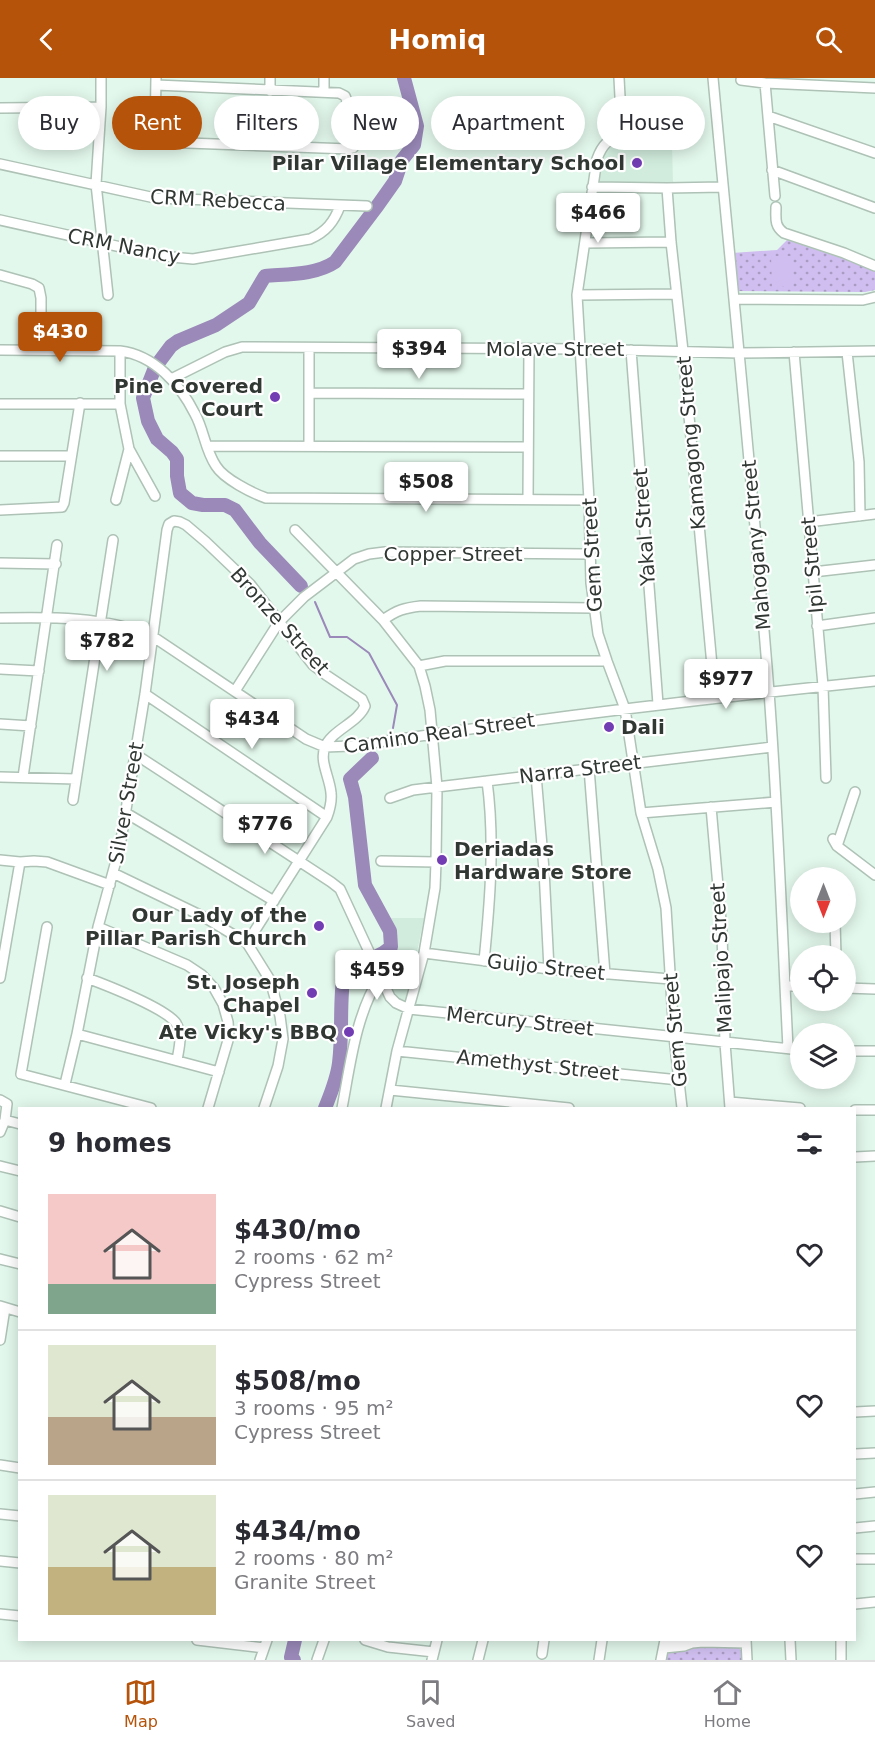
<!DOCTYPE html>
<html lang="en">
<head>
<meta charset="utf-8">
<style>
	:root { --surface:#fff; --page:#f2f2f3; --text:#2b2b33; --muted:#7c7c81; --line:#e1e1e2; --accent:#b45309 }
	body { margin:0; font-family:"DejaVu Sans",sans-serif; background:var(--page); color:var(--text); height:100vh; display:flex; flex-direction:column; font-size:22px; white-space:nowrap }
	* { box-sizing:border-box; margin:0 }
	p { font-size:20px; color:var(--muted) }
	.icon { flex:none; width:33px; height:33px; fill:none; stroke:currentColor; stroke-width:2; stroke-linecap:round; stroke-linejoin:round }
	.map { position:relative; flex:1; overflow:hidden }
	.details { position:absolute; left:18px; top:1029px; width:838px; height:534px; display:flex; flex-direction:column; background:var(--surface); border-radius:0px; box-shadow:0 3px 15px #0003 }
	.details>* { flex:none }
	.guide { position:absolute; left:18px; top:18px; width:840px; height:54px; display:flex; gap:12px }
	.needle { width:39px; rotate:180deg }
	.tools { position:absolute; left:790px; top:789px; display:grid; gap:12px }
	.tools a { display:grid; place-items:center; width:66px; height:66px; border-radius:50%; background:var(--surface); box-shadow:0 3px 15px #0003; font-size:30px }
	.price { position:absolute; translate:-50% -51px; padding:0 14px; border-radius:6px; background:#fff; color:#222; font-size:20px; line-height:39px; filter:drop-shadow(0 2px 3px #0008) }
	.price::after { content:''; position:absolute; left:50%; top:36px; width:18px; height:14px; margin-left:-9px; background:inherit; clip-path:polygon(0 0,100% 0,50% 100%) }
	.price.active { background:var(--accent); color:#fff }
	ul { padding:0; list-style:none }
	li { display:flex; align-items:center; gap:18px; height:150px; padding:0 30px }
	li+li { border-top:2px solid var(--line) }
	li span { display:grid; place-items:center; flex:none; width:168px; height:120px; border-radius:0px; color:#555 }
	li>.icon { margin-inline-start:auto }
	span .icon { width:72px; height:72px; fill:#fffc; stroke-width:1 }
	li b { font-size:26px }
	h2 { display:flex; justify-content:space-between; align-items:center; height:72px; padding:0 30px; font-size:26px }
	.chip { padding:0 21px; border-radius:27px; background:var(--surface); box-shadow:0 3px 15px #0003; font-size:21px; line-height:54px }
	.chip.active { background:var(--accent); color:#fff }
	header { display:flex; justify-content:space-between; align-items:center; height:78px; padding:0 30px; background:var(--accent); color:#fff; font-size:27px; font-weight:700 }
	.dock { display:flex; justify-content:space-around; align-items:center; height:84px; border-top:2px solid var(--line); background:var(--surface); font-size:16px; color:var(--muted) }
	.dock a { display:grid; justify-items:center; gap:3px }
	.dock .active { color:var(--accent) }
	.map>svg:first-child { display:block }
	.built { fill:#d1ecdd }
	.park { fill:url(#park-dots) }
	.garden { fill:#cfbeef }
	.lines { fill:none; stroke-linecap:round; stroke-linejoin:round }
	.stream { stroke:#9a89b9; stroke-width:2 }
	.river { stroke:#9a89b9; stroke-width:14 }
	.minor-casing { stroke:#aec2b6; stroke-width:12 }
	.minor { stroke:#fff; stroke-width:9 }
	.poi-dot { fill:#723cb3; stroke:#fff; stroke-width:2 }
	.labels { text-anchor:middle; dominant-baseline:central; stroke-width:4.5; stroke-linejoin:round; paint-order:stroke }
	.poi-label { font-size:20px; font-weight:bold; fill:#313834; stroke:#fff; text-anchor:end }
	.street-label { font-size:20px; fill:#313834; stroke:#fff }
</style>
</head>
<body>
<header><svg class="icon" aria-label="back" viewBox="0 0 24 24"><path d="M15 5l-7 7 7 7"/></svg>Homiq<svg class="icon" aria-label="search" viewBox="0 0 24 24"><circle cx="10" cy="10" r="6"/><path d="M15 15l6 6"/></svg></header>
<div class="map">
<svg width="875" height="1582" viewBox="0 0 875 1582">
	<defs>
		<pattern id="park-dots" width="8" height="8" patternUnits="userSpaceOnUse" patternTransform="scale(1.5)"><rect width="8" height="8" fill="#cfbeef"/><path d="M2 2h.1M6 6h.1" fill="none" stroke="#a99bc2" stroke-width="1.8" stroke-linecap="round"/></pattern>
	</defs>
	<rect width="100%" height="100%" fill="#e3f8ec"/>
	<!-- built -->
	<path class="built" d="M672 65 673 105 598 106 603 78 613 67Z
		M391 840H424L407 923 402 925 391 915 377 886 393 870 395 855Z"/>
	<!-- park -->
	<path class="park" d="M787 162 875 191V212L865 214 736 213 732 175 777 172Z
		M689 1568 737 1569 741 1572 742 1582H666L669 1573Z"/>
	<!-- garden -->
	<path class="garden" d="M771 178H791V208H772Z"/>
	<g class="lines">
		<!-- stream -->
		<path class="stream" d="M315 524 330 559H347L369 575 397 627 393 650"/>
		<!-- river -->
		<path class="river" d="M159 284 171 268 178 263 216 247 249 225 265 198C287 196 316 197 335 184L378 127 395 103 402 82 414 67 417 48 404 0
			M154 292 143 320 148 343 157 361 172 374 177 381V398L180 415 192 425 203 427H225L235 432 260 465 301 508
			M325 1030C331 1015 337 1001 339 985 343 954 339 924 344 894L383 875 391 869 390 853 365 807 355 719 350 701 372 680
			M294 1582 291 1579 295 1562"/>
		<defs>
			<path id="minor" d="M101 0V29L96 106 108 217
				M156 0 155 55 157 62 160 64 349 71 353 70 356 66 347 23 345 18 339 15 156 7
				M270 0V13
				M619 0 622 57C608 61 602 67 597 81L577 217 589 422 591 505 598 556 607 583 625 631 641 735 658 791 666 830 674 959 682 1030
				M713 0C732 205 753 409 769 614 778 733 782 851 788 970
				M741 2 765 5 875 10
				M765 5 775 118
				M324 14V0
				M0 30 101 29
				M768 38 875 75
				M0 86 155 120 367 128
				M772 92 875 130
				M592 109 667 110 723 109
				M667 110 671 164 683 273 715 620
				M776 129C776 140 774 148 784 155L844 175 875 188
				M0 142 161 178 193 181 310 161C326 154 334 144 340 128
				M585 165 671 164
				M0 197 32 206 39 210 41 220V272
				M577 217 676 216
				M735 221 863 222 875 219
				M309 270V368
				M0 272 120 273C154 277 180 306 195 336 204 352 205 372 216 388 224 401 252 415 266 420L589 422
				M631 272 658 626
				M120 273V326L129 371 155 418
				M794 274 823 608 826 700
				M847 274 859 384 860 438
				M171 301 225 274 242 269 581 271 739 275 875 273
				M310 315 528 316
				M0 326H120
				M207 368 528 369
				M0 378H71
				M528 421 529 271
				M116 422 129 371
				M0 432 62 429 64 425 80 325
				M808 444 875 436
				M295 452 383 542 419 588 425 608 430 632 437 709 436 784 435 810 424 875 397 973 386 1030
				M0 485 56 486
				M813 494 875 487
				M0 540C51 539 104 538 152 558L306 661 325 669 351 668C526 642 700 621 875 603
				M383 542C397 532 404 530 421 528L594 530
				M817 548 875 540
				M419 588 445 583H607
				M0 591 39 593
				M235 613 279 544 304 519 354 481 369 476 385 474 589 476
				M145 616 327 739
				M0 646 31 648
				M135 676 331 804 340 811 390 919 396 925 409 931 801 972
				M589 690 605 896
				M536 697 544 792 549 891
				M0 699 76 701
				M23 699 57 467
				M390 720 413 712 437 709 772 669
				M73 722 113 462
				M711 729 722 854 725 965 730 1030
				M126 735 274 823
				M641 735 776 724
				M833 761 837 768 875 797
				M837 768 855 714
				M0 782 20 784 34 783 47 784 110 807
				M381 783 436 784
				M113 795 204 839 247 865 270 902 280 938 283 961 278 988 264 1030
				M835 844 836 878
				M47 849 21 996 151 1030
				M98 849 187 887 202 897 214 910 223 926 228 944 229 959 208 1030
				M424 875 549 891 670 901
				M484 883C490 824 495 762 487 703
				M0 900 20 784
				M87 900C106 907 165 930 176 945 183 957 179 970 177 982
				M785 908H801
				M846 910 875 911
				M77 956 219 994
				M397 973 679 1002
				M846 973H875
				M65 1006 77 956 98 849 120 768 145 616 167 452 169 446 174 443 180 444 186 447 206 464 250 506 313 587 326 597 362 621 365 628C358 645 332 652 325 669 319 683 330 700 331 715 332 724 330 731 327 739L247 865
				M390 1012 569 1030
				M0 1022 7 1026 5 1042 0 1054
				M730 1024 800 1030
				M342 1030C350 988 356 935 380 899
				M855 1032H875
				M5 1042 20 1046
				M855 1079 875 1078
				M0 1088 20 1093
				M0 1133 20 1139
				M0 1181 20 1186
				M0 1228 20 1234
				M0 1262 5 1230
				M855 1334 875 1333
				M855 1376 875 1375
				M0 1387 20 1390
				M855 1416 875 1414
				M0 1436 20 1438
				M855 1450 875 1448
				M855 1481H875
				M0 1483 20 1485
				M855 1526 875 1524
				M0 1536 20 1538
				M197 1562 264 1570
				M365 1562 388 1569 434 1574
				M746 1562 747 1582
				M790 1562 791 1582
				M841 1562V1582
				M664 1570 684 1568 692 1565 703 1564 746 1565
				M542 1576 544 1562
				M260 1582 267 1562
				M317 1582 324 1562
				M432 1582 437 1562
				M478 1582 483 1562
				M599 1582 602 1562
				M661 1582 665 1562H685L692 1565"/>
		</defs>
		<!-- minor casing -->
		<use href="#minor" class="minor-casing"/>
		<!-- minor -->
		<use href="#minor" class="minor"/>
	</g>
	<!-- markers -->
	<g class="poi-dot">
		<circle cx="637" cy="85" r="6"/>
		<circle cx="275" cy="319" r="6"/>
		<circle cx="609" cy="649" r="6"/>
		<circle cx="442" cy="782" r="6"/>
		<circle cx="319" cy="848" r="6"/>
		<circle cx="312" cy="915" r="6"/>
		<circle cx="349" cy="954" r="6"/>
	</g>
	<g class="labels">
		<!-- poi labels -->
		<g class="poi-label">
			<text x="625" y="85">Pilar Village Elementary School</text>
			<text x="263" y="308">Pine Covered<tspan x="263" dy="23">Court</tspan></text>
			<text x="621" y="649" text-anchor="start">Dali</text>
			<text x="454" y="771" text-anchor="start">Deriadas<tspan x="454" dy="23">Hardware Store</tspan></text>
			<text x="307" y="837">Our Lady of the<tspan x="307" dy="23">Pillar Parish Church</tspan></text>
			<text x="300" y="904">St. Joseph<tspan x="300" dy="23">Chapel</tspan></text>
			<text x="337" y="954">Ate Vicky's BBQ</text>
		</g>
		<!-- street labels -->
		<g class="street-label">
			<text transform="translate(218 122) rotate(3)">CRM Rebecca</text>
			<text transform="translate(124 168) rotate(11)">CRM Nancy</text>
			<text x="555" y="271">Molave Street</text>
			<text transform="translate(691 365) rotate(-95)">Kamagong Street</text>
			<text transform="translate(644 449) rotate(-94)">Yakal Street</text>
			<text transform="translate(756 467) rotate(-95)">Mahogany Street</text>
			<text x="453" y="476">Copper Street</text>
			<text transform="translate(592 477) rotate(-93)">Gem Street</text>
			<text transform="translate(812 487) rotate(-95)">Ipil Street</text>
			<text transform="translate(280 543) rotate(48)">Bronze Street</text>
			<text transform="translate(439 655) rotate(-8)">Camino Real Street</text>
			<text transform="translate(580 691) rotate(-7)">Narra Street</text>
			<text transform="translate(126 725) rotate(-80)">Silver Street</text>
			<text transform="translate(721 880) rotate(-93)">Malipajo Street</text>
			<text transform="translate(546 889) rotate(6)">Guijo Street</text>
			<text transform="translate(520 943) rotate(6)">Mercury Street</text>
			<text transform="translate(675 952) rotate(-95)">Gem Street</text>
			<text transform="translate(538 987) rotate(6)">Amethyst Street</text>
		</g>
	</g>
</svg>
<div class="tools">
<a><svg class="needle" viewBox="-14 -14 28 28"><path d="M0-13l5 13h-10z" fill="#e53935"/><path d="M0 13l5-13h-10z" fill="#7c7c81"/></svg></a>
<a><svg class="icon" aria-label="locate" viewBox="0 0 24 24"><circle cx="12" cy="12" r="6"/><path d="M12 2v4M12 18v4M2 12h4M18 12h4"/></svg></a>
<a><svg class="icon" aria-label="layers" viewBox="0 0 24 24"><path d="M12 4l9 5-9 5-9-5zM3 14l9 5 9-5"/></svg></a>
</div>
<b class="price" style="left:598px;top:166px">$466</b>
<b class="price active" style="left:60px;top:285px">$430</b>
<b class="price" style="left:419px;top:302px">$394</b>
<b class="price" style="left:426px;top:435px">$508</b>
<b class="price" style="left:107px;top:594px">$782</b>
<b class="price" style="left:726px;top:632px">$977</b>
<b class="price" style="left:252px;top:672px">$434</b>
<b class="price" style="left:265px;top:777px">$776</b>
<b class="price" style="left:377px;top:923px">$459</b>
<div class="guide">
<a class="chip">Buy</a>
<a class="chip active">Rent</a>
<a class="chip">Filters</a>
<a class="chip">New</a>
<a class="chip">Apartment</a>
<a class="chip">House</a>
</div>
<section class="details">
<h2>9 homes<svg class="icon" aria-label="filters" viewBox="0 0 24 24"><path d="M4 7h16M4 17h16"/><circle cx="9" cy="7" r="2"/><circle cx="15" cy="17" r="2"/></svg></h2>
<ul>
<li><span style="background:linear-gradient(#f6c9c9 75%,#7fa58c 0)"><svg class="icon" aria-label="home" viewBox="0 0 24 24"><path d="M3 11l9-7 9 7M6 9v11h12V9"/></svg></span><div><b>$430/mo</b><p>2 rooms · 62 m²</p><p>Cypress Street</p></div><svg class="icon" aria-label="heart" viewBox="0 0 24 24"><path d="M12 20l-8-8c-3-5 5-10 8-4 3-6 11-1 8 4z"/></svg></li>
<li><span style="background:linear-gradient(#dfe7d0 60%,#b9a48a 0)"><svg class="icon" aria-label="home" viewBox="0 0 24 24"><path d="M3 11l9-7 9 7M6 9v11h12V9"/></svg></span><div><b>$508/mo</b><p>3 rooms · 95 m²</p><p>Cypress Street</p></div><svg class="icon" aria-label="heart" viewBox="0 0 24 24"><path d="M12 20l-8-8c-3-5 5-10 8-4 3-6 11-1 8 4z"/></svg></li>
<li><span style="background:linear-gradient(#dfe7d0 60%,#c2b280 0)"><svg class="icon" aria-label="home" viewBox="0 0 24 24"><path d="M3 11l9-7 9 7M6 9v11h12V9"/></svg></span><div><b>$434/mo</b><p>2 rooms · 80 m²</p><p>Granite Street</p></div><svg class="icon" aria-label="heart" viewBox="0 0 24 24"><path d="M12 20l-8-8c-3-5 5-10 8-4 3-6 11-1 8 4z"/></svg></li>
</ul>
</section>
</div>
<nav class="dock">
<a class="active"><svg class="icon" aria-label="map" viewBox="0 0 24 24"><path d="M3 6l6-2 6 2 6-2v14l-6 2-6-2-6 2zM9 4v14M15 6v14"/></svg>Map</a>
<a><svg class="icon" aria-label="saved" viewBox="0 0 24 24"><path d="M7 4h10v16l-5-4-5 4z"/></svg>Saved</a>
<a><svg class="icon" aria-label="home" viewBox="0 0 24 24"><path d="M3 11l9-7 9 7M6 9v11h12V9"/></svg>Home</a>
</nav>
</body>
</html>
